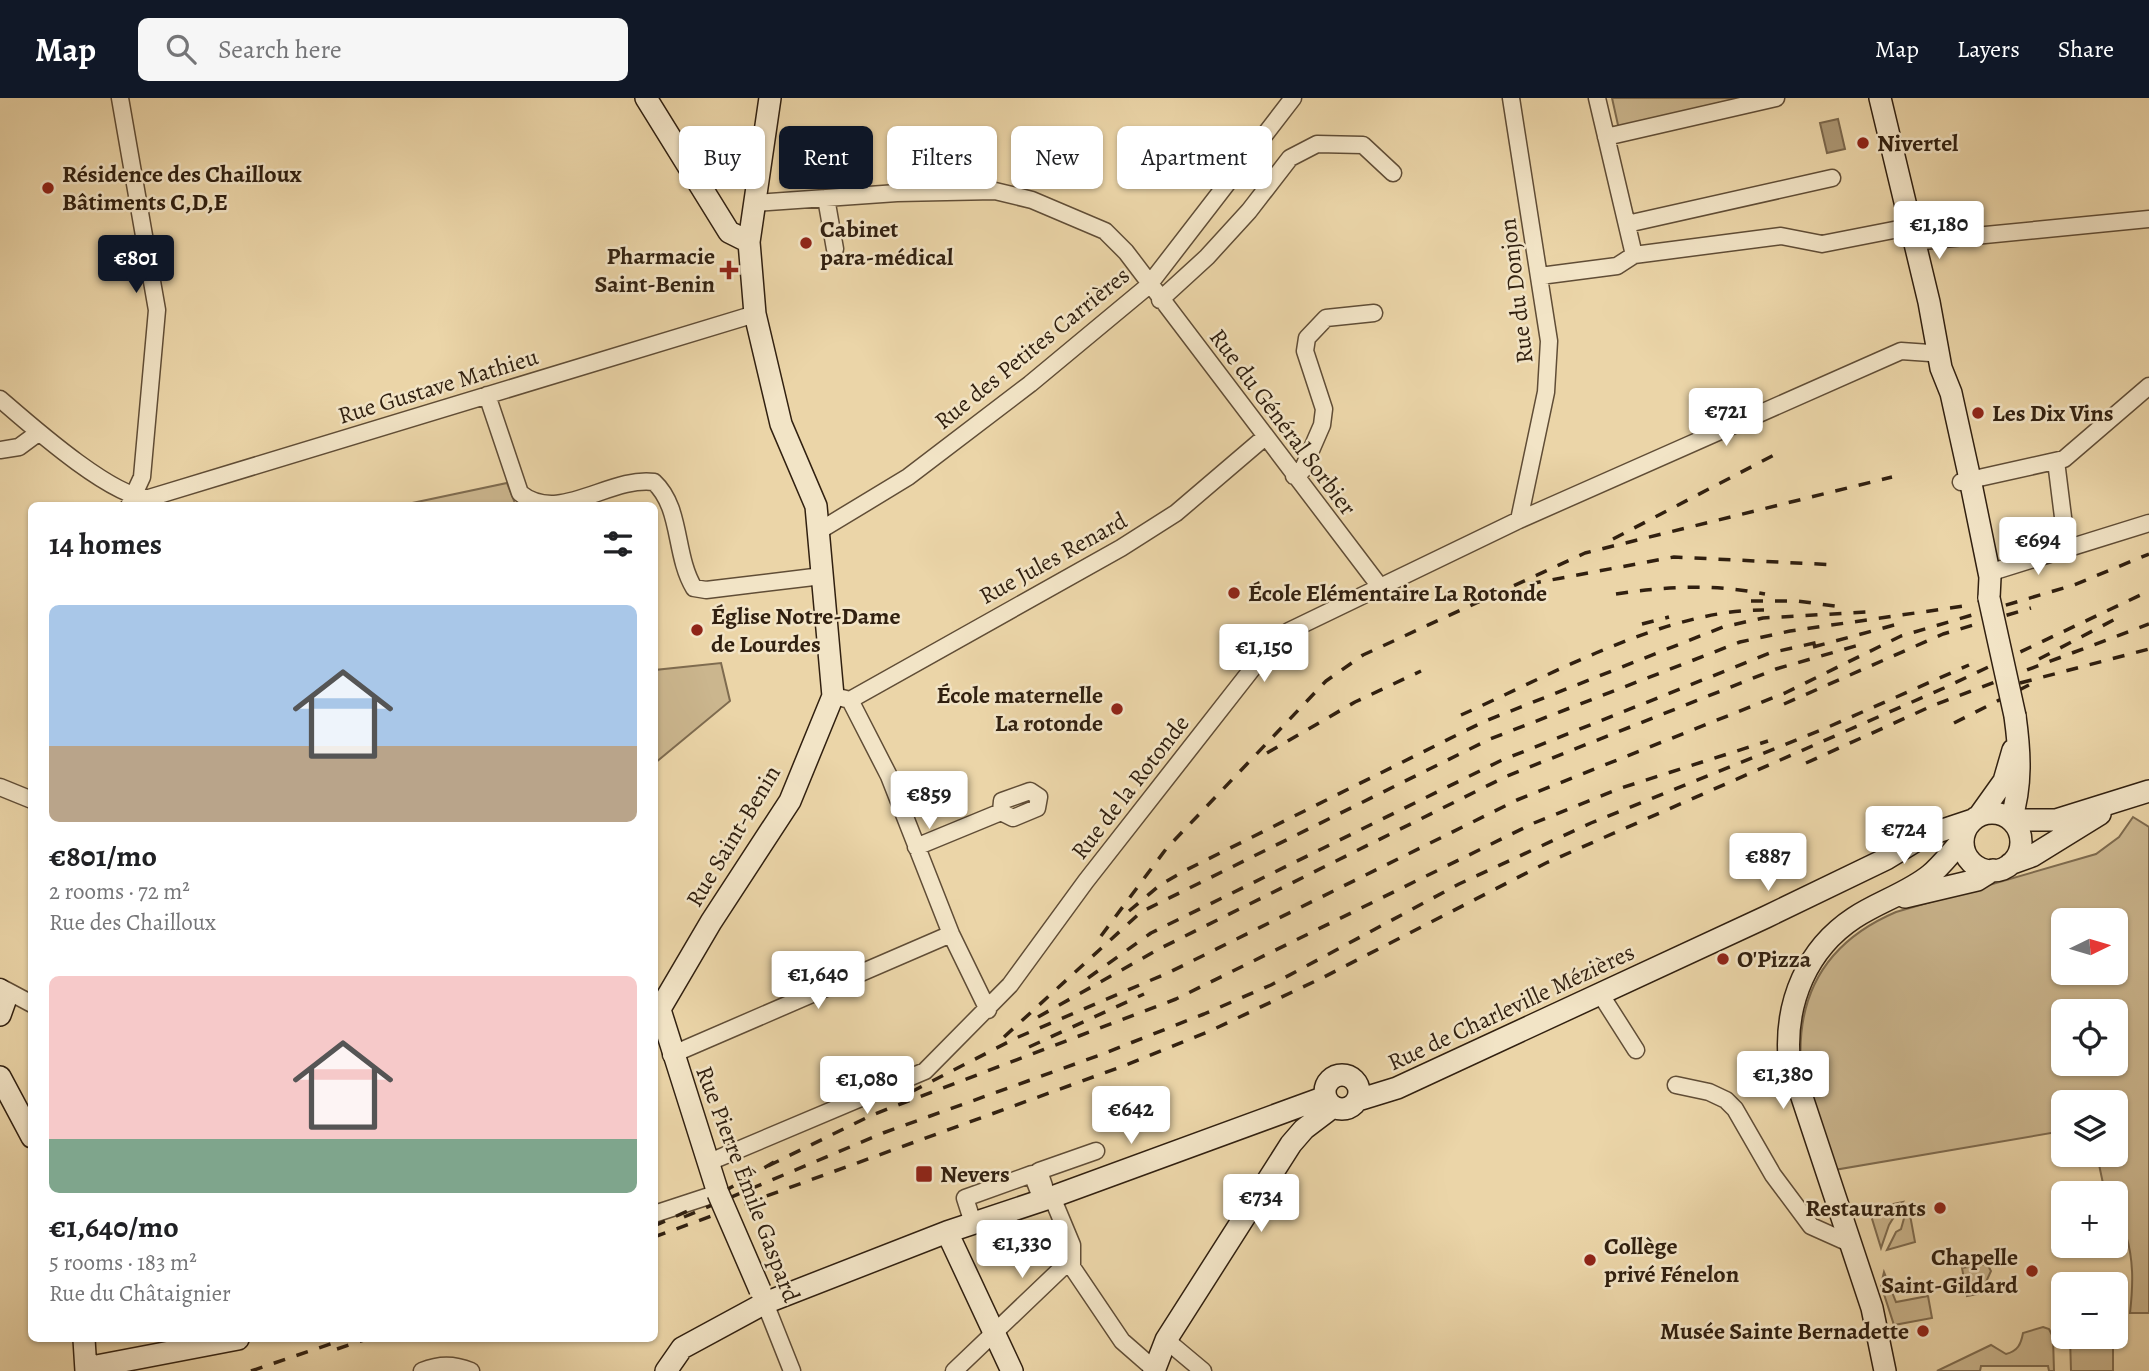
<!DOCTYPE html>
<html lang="en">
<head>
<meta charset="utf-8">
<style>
	:root { --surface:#fff; --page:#f6f6f6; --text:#202124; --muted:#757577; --accent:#111827 }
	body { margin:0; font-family:Alegreya,serif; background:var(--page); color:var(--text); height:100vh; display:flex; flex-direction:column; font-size:26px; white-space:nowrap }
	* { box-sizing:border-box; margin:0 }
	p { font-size:23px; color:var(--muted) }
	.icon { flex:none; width:38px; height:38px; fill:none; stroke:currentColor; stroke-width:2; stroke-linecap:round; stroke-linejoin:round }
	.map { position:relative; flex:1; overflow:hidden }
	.details { position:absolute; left:28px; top:404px; width:630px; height:840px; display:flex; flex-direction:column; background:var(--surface); border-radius:10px; box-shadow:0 2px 5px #0004 }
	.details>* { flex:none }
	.hud { position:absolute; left:679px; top:28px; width:665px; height:63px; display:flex; gap:14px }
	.needle { width:46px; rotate:85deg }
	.controls { position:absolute; left:2051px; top:810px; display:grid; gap:14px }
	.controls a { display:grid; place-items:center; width:77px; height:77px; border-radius:10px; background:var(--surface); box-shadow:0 2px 5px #0004; font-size:35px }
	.price { position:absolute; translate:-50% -60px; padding:0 16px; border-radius:7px; background:#fff; color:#222; font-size:23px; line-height:46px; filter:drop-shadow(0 2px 4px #0008) }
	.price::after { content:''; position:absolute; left:50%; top:42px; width:21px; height:16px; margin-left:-10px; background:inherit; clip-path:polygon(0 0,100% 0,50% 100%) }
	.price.active { background:var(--accent); color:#fff }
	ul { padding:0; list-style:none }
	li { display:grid; align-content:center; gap:14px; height:371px; padding:0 21px }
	li span { display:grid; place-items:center; height:217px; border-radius:10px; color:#555 }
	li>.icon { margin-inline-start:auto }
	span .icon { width:126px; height:126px; fill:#fffc; stroke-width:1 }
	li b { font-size:30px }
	h2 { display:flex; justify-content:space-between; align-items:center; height:84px; padding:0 21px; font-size:30px }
	.chip { padding:0 24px; border-radius:10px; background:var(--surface); box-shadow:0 2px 5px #0004; font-size:24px; line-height:63px }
	.chip.active { background:var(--accent); color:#fff }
	header { display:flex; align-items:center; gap:42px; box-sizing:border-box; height:98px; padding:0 35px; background:var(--accent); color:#fff }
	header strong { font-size:33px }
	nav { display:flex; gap:38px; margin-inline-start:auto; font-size:24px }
	.search { width:490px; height:63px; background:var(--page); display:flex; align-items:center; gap:18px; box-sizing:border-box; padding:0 24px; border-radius:10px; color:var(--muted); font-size:26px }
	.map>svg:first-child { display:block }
	.green { fill:#cbb68e; stroke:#7e6b4f; stroke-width:2; fill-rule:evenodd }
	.water { fill:#ac9774; stroke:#7b674c; stroke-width:2 }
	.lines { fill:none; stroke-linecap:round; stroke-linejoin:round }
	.street-casing { stroke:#604d36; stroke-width:19 }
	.secondary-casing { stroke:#312010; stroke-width:24 }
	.street { stroke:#f2e4c6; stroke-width:16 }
	.secondary { stroke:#f2e4c6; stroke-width:21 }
	.rail { stroke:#312010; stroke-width:3.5; stroke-dasharray:12 12; stroke-linecap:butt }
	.secondary-bridge-casing { stroke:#312010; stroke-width:24; stroke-linecap:butt }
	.secondary-bridge { stroke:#f2e4c6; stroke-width:21 }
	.poi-dot { fill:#8f2418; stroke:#f2e4c6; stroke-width:2.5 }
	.labels { text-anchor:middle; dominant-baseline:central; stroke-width:5; stroke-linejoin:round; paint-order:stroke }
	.poi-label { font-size:24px; font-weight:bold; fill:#312010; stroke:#f2e4c6; text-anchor:start }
	.street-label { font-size:24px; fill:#312010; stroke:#f2e4c6 }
</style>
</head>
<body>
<header>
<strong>Map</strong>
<div class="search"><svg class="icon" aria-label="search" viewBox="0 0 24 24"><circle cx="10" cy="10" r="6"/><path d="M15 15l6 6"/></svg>Search here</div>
<nav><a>Map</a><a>Layers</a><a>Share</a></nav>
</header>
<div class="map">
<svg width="2149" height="1273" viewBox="0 0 2149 1273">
	<rect width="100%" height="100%" fill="#ebd5a8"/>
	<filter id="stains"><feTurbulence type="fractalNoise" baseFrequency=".00286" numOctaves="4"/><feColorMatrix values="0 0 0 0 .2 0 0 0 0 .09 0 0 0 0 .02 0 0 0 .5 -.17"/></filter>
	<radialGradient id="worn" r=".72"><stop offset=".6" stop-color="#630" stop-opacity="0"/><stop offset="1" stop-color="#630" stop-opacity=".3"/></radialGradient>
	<!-- green -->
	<path class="green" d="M1612 0H1776L1620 36Z
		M507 385 516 408H398Z
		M721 565 730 603 655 665V572Z
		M2133 719 2149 729V1215H2130C2133 1188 2134 1163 2126 1137 2122 1121 2116 1112 2116 1096L2105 1095 2097 1057H2116V1004H2063V1033L1834 1072 1801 968C1796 894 1828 843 1896 814L2096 756 2119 739ZM2063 822H2116V875H2063ZM2063 914H2116V966H2063Z
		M1903 1104 1889 1127 1881 1150 1869 1111Z
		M1908 1106 1915 1144 1887 1152 1896 1134 1901 1131Z
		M1987 1166 1991 1173 1986 1184 1979 1187 1978 1196 1967 1198 1962 1170Z
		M1884 1174 1896 1204 1928 1198 1932 1220 1894 1227 1881 1187Z
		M2043 1229 2049 1231 2053 1239 2054 1273H2049L2048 1268H1981L1980 1273H1937L1991 1247 2006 1256C2018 1253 2021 1246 2023 1235Z
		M2070 1239H2113V1273H2071Z"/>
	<!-- water -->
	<path class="water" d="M1838 21 1845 51 1827 55 1820 25Z"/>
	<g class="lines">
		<defs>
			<path id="street" d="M120 0 157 212 142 379 130 405
				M1511 0 1549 243 1546 294 1519 422
				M1597 0 1634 157
				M1606 39 1776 0
				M826 100 835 151
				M755 105 897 95 995 93 1032 102 1105 133 1126 154 1381 490
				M1627 126 1832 80
				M1913 144 2149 121
				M1540 178 1617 168 1634 157 1781 138 1822 146 1909 129
				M1160 202 1207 159 1249 113 1290 60 1317 46 1363 47 1393 75
				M487 297 520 395C559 427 609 378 654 384 682 410 674 457 694 490L706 492 822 478
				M0 301C29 326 113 401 149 400L755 216
				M0 352 19 349 38 335
				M2056 363 2067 451
				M1294 378 1302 373 1322 327 1324 311 1305 253 1307 240 1326 220 1374 215
				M1961 384 2064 361 2149 288
				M819 433 908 379 1030 286 1148 188 1293 0
				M1990 479 1995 473 2149 425
				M842 600 850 602 889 678 951 836 988 912
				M850 602 1121 450 1176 415 1265 339
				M0 689 32 702
				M916 749 1001 714 1013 720 1037 710 1039 699 1030 693 1002 703 1001 714
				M0 889 32 906
				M1601 897 1636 952
				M671 957 951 836
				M1676 987 1709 994 1726 1002 1735 1011 1773 1077 1811 1128 1849 1145
				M707 1065 925 973 1010 887 1086 783 1263 557 1289 533 1519 422 1901 253 1930 255
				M1044 1088 1039 1073 1096 1053
				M1052 1099 1072 1147V1169
				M654 1116 718 1095
				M973 1125 965 1100 1032 1076 1042 1102
				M1072 1169 1122 1243 1154 1271
				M765 1205 792 1273
				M1166 1242 1203 1273
				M422 1273C440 1266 453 1266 471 1273
				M954 1273 1063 1169H1072"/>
			<path id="secondary" d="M646 0 729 134 749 144
				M1880 0 1929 204 1941 270 1951 295 1970 381 1990 479 1989 500
				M2015 618C2020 654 2022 687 2011 722H2056L2149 693
				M1963 744a29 29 0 1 1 58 0a29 29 0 1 1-58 0Z
				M1979 718 2004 683 2013 652
				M2010 766 2032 758 2100 716
				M1905 799 1977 782 1993 772
				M0 892 5 903 0 917
				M661 915 718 1095
				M654 921 711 824 790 703 833 598 816 408 781 326 755 216 749 144 770 0
				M1325 994a17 17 0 1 1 34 0a17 17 0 1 1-34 0Z
				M0 979 32 1039
				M1358 1002 1397 990 1766 819 1886 761 1922 739 1973 722
				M947 1134 1012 1273
				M84 1241 86 1273
				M86 1270 238 1241
				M666 1273 682 1250 765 1205 947 1134 1052 1099 1325 999
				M1154 1273 1166 1242 1291 1046 1304 1031 1333 1009
				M1885 1273 1872 1210 1789 960C1785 904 1807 851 1854 820 1878 804 1908 795 1930 777 1942 767 1952 753 1963 742"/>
		</defs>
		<!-- street casing -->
		<use href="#street" class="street-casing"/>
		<!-- secondary casing -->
		<use href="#secondary" class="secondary-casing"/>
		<!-- street -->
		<use href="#street" class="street"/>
		<!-- secondary -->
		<use href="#secondary" class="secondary"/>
		<!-- rail -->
		<path class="rail" d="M1613 441 1774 357
			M1529 486 1674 459 1838 467
			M1616 496C1667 488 1714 486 1765 496
			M1751 503H1797L1835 508
			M1642 526 1669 519
			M1813 549 1898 526
			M2039 561 2123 517
			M2020 585 2149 551
			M1784 606 1943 536 2031 510
			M1461 617C1549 578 1667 511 1764 512
			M1954 625 2031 586
			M1267 655 1355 604 1421 573
			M1806 665 1934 607 2149 526
			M1129 813 1160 787 1186 772 1483 624 1723 529 1763 520 1867 514
			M1101 838 1166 751 1326 583 1363 557 1585 455 1892 379
			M1088 880 1151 835 1500 663 1770 555 1823 543
			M1038 919 1159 851 1507 678 1776 571 1859 547
			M1004 939 1141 814 1490 641 1740 544 1790 533 1971 507
			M1029 949 1144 896
			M911 994 1016 940 1170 874 1517 702 1785 595 1901 538 2074 487 2149 456
			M768 1068 872 1017 1176 901 1534 725 1621 690 1768 643
			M723 1094 774 1064
			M684 1119 883 1035 1100 957 1204 916 1271 887 1459 786 1591 725 1826 630 1969 567
			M654 1128 690 1112
			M654 1139 1126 967 1210 933 1324 879 1546 765 1944 590 2149 493
			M337 1251 367 1241
			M251 1273 345 1241"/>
		<defs>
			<path id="secondary-bridge" d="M1989 500 2015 618
				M718 1095 760 1192"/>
		</defs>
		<!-- secondary-bridge casing -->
		<use href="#secondary-bridge" class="secondary-bridge-casing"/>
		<!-- secondary-bridge -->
		<use href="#secondary-bridge" class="secondary-bridge"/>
	</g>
	<!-- markers -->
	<g class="poi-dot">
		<circle cx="1863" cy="45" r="7"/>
		<circle cx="48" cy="90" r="7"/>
		<circle cx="806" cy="145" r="7"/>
		<path d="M725.5 161.5h7v7h7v7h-7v7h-7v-7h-7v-7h7z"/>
		<circle cx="1978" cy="315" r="7"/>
		<circle cx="1234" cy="495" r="7"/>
		<circle cx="697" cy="532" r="7"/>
		<circle cx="1117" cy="611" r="7"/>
		<circle cx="1723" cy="861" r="7"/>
		<rect x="915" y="1067" width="18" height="18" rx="3.5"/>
		<circle cx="1940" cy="1110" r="7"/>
		<circle cx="1590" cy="1162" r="7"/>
		<circle cx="2032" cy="1173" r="7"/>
		<circle cx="1923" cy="1233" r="7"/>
	</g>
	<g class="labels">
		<!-- poi labels -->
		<g class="poi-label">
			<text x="1877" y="45">Nivertel</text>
			<text x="62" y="76">Résidence des Chailloux<tspan x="62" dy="28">Bâtiments C,D,E</tspan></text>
			<text x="820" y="131">Cabinet<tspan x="820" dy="28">para-médical</tspan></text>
			<text x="715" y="158" text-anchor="end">Pharmacie<tspan x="715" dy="28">Saint-Benin</tspan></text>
			<text x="1992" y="315">Les Dix Vins</text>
			<text x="1248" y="495">École Elémentaire La Rotonde</text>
			<text x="711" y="518">Église Notre-Dame<tspan x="711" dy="28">de Lourdes</tspan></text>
			<text x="1103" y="597" text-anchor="end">École maternelle<tspan x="1103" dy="28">La rotonde</tspan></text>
			<text x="1737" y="861">O'Pizza</text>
			<text x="940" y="1076">Nevers</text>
			<text x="1926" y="1110" text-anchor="end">Restaurants</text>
			<text x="1604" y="1148">Collège<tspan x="1604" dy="28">privé Fénelon</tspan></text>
			<text x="2018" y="1159" text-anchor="end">Chapelle<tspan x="2018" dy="28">Saint-Gildard</tspan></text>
			<text x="1909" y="1233" text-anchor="end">Musée Sainte Bernadette</text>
		</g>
		<!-- street labels -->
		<g class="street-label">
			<text transform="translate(1516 193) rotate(-97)">Rue du Donjon</text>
			<text transform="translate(1032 250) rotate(-39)">Rue des Petites Carrières</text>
			<text transform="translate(438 288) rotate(-17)">Rue Gustave Mathieu</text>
			<text transform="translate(1283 324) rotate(53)">Rue du Général Sorbier</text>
			<text transform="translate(1053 460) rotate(-29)">Rue Jules Renard</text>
			<text transform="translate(1130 689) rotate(-52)">Rue de la Rotonde</text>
			<text transform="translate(733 738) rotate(-59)">Rue Saint-Benin</text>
			<text transform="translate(1511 909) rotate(-25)">Rue de Charleville Mézières</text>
			<text transform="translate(748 1086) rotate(69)">Rue Pierre Émile Gaspard</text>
		</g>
	</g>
	<rect width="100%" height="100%" filter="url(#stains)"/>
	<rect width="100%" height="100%" fill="url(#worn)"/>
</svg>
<div class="controls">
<a><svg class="needle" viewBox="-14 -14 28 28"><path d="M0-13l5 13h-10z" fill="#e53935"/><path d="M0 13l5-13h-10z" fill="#757577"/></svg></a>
<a><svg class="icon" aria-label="locate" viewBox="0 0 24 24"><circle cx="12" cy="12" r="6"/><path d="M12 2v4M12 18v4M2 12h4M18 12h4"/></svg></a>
<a><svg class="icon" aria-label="layers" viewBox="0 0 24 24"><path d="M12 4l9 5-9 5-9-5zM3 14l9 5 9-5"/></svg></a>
<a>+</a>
<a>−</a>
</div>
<b class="price" style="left:1939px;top:163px">€1,180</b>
<b class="price active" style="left:136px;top:197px">€801</b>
<b class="price" style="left:1726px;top:350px">€721</b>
<b class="price" style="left:2038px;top:479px">€694</b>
<b class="price" style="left:1264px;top:586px">€1,150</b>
<b class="price" style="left:929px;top:733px">€859</b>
<b class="price" style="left:1904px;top:768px">€724</b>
<b class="price" style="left:1768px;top:795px">€887</b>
<b class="price" style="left:818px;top:913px">€1,640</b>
<b class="price" style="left:1783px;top:1013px">€1,380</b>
<b class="price" style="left:867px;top:1018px">€1,080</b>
<b class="price" style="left:1131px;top:1048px">€642</b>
<b class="price" style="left:1261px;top:1136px">€734</b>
<b class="price" style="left:1022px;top:1182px">€1,330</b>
<div class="hud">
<a class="chip">Buy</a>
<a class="chip active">Rent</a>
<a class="chip">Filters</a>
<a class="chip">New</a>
<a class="chip">Apartment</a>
</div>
<section class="details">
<h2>14 homes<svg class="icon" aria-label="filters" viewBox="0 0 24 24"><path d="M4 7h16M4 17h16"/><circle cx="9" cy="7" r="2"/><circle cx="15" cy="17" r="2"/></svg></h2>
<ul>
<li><span style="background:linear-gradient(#a9c7e8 65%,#b9a48a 0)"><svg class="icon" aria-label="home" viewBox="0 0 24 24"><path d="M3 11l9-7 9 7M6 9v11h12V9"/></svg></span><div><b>€801/mo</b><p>2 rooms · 72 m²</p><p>Rue des Chailloux</p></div></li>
<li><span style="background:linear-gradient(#f6c9c9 75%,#7fa58c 0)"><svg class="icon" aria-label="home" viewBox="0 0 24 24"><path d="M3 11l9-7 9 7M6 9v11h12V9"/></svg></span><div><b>€1,640/mo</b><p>5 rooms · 183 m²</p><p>Rue du Châtaignier</p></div></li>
</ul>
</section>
</div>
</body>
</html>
